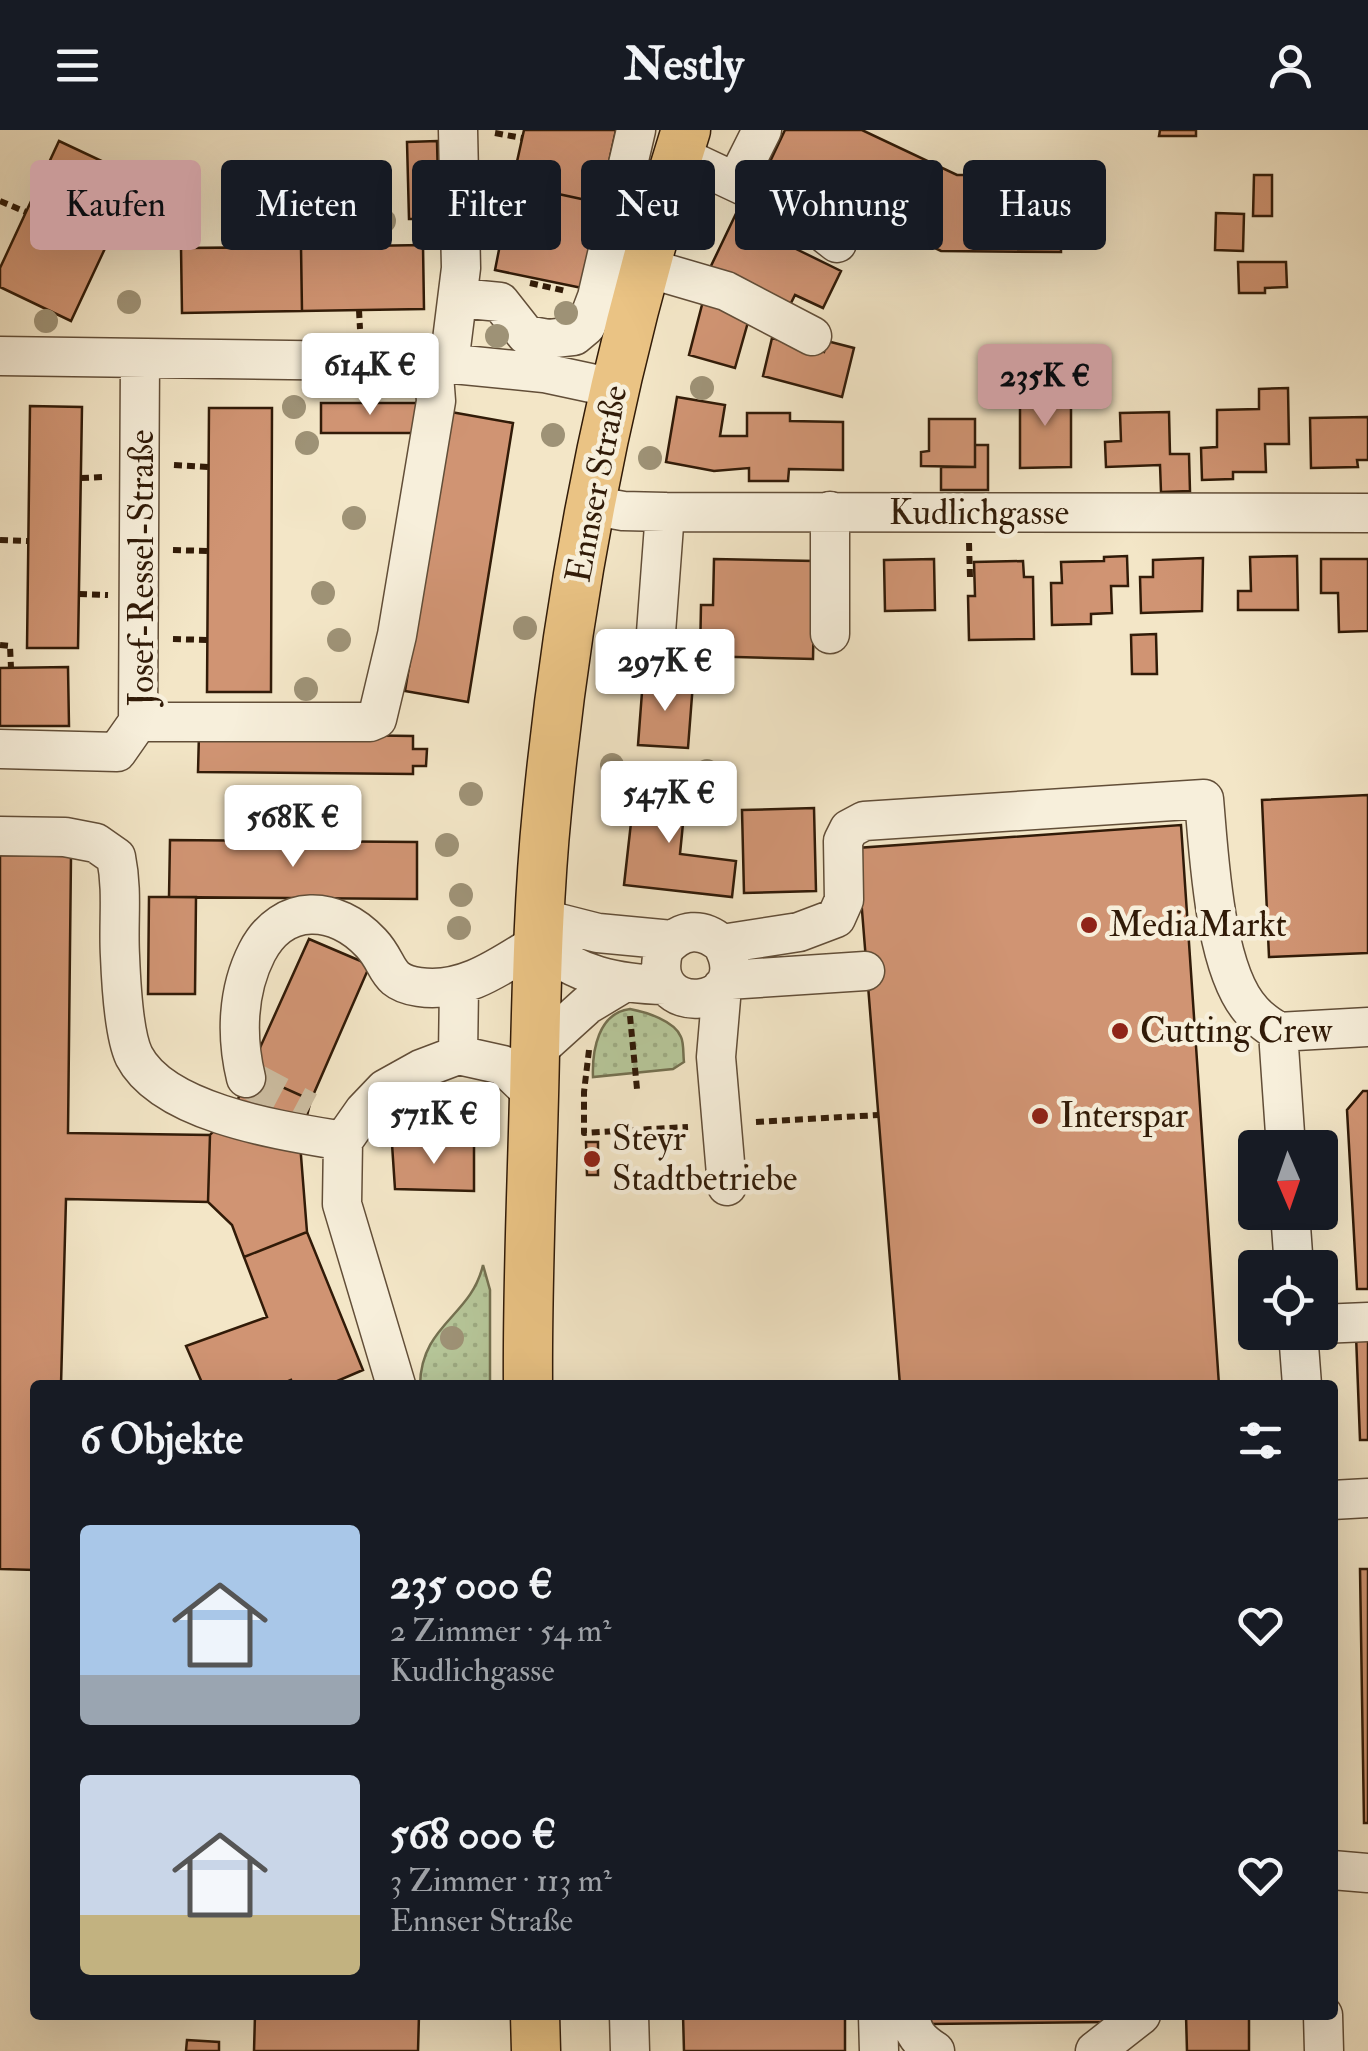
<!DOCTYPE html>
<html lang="de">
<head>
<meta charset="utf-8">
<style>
	:root { --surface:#171b24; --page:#242831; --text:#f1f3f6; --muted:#9ea1a6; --accent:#c59692 }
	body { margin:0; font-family:"IM FELL Double Pica",serif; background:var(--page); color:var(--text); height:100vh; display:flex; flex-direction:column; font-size:38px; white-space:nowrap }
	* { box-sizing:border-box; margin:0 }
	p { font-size:32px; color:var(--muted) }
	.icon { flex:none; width:55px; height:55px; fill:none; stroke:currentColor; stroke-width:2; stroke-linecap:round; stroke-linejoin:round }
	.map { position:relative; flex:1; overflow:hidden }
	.drawer { position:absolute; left:30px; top:1250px; width:1308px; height:640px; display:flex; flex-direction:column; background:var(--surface); border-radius:10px; box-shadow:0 10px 40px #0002 }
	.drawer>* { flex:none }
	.banner { position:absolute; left:30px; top:30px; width:1310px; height:90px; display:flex; gap:20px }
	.needle { width:65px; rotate:178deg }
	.tools { position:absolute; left:1238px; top:1000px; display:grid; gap:20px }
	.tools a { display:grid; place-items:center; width:100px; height:100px; border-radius:10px; background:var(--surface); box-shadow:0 10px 40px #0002; font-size:50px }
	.price { position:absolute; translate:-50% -85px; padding:0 22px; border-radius:10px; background:#fff; color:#222; font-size:32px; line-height:65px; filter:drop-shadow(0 2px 5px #0008) }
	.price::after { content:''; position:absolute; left:50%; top:60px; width:30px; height:22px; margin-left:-15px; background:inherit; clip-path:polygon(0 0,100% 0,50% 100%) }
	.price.current { background:var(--accent); color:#111 }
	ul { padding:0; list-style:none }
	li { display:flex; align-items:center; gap:30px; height:250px; padding:0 50px }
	li span { display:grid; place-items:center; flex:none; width:280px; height:200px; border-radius:10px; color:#555 }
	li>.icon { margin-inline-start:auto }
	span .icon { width:120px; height:120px; fill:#fffc; stroke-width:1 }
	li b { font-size:42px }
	h2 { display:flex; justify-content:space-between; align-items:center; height:120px; padding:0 50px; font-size:42px }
	.chip { padding:0 35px; border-radius:10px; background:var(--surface); box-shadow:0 10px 40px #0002; font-size:35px; line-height:90px }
	.chip.current { background:var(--accent); color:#111 }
	header { display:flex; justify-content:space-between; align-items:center; height:130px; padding:0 50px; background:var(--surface); font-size:45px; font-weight:700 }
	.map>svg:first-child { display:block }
	.grass { fill:url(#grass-dots); stroke:#747050; stroke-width:2.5 }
	.building { fill:#d09473; stroke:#311b08; stroke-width:2.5 }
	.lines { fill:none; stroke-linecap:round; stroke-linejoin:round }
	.minor-tunnel { stroke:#ccbda1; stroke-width:38; stroke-dasharray:38 19; stroke-linecap:butt }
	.minor-casing { stroke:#624e38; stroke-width:41 }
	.major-casing { stroke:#311b08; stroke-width:51 }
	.path { stroke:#311b08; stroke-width:6; stroke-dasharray:8 5; stroke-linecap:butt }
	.minor { stroke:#f7efdb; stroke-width:38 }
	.major { stroke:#eac384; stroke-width:48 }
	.tree { fill:#9e9276 }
	.poi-dot { fill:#8f2418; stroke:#f7efdb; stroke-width:4 }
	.labels { text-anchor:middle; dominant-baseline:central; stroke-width:9; stroke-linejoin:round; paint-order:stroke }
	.street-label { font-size:35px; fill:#311b08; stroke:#f7efdb }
	.poi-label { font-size:35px; fill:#311b08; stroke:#f7efdb; text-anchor:start }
</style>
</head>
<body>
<header><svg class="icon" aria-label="menu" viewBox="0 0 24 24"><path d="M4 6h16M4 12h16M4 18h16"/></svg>Nestly<svg class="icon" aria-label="person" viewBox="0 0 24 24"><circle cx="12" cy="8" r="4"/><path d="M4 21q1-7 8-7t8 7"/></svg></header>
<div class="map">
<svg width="1368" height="1921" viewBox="0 0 1368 1921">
	<defs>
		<pattern id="grass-dots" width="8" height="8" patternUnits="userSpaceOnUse" patternTransform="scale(2.5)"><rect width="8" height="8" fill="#b6c699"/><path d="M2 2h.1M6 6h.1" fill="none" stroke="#9daa82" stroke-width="1.8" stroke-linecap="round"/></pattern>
	</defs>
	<rect width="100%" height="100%" fill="#f3e6c7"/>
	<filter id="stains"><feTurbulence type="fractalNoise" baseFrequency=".002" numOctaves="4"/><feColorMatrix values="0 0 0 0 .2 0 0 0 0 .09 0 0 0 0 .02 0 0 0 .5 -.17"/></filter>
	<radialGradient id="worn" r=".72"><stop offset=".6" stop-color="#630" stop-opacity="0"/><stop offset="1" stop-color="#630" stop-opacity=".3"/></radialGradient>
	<!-- grass -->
	<path class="grass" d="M630 879C646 882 675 891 681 907 684 913 683 925 684 932L673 939 593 947C592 921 598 883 630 879Z
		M483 1135 490 1160V1255H420C421 1194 471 1187 483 1135Z"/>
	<!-- building -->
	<path class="building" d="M524 0H616L600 73 512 54Z
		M785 0H862L957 45H1060L1061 122 941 121 767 38Z
		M1160 0H1196V6H1159Z
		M59 11 138 48 71 191 0 157V138Z
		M437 11 439 89H409L407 12Z
		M1254 45H1272V86H1253Z
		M512 54 600 73 582 158 495 140Z
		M744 67 797 93 786 114 841 141 823 178 795 165 789 177 710 138Z
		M1216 83 1244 84 1243 121 1215 120Z
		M423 115 424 179 302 181 301 117Z
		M301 117 302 181 182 183 181 118Z
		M1238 132H1286L1287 157 1265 158V163H1239Z
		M703 171 750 185 735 238 689 225Z
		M772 208 824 222 827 211 854 218 842 267 763 246Z
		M1034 254H1059V268H1071V337L1020 338V267H1034Z
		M1288 258 1289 314H1265L1266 342H1233V349L1202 350 1201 318 1217 317V280L1259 279V259Z
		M677 267 725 275 720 306H747V283H790V291L843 292V340L789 339 788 351H749V338L714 341 666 332Z
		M321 273H420V303H321Z
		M30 276 82 277 78 518H27Z
		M209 278H272L271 562H207Z
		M451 282 513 293 468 572 405 561Z
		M1169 282 1170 324H1189L1190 361 1161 362 1160 335 1106 337 1105 312 1121 311 1120 283Z
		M1368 287V330H1357L1358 337 1311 338 1310 288Z
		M929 289H975V337L921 336V322L929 321Z
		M975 315H988V360H941V337H975Z
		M1127 426 1128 456H1111L1112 483 1091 484V494L1052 495 1051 453H1062L1061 432 1104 431V427Z
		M1297 426 1298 480H1238V461H1251L1250 427Z
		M1203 428 1202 481 1141 483 1140 447H1153V430Z
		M714 429 815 431 813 529 700 526 701 475H713Z
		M934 429 935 480 885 481 884 430Z
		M1321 429H1368V501L1339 502 1338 463H1321Z
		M1023 431 1024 447H1033L1034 509 969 510 968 466H975L974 432Z
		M1156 504 1157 544H1132L1131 505Z
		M68 537 69 596H0V538Z
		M643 549 693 553 688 618 638 615Z
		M199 603 413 606V619H427L426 636H413V644L198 642Z
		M636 648 687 653 680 724 736 731 732 767 624 755Z
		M1368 665V823L1269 827 1262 670Z
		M814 678 816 761 744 763 742 680Z
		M1181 695 1219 1255H900L857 718Z
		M170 710 417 712V769L169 767Z
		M0 725 71 726 68 1003 210 1005 208 1072 66 1069 61 1255H35V1440L0 1439Z
		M149 767H196L195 864H148Z
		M309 809 370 835 311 970 249 942Z
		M249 942 311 970 300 1013 307 1102 244 1127 232 1095 208 1072 210 1005 234 979Z
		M1363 961H1368V1159H1357L1347 980Z
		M586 1012H598V1045H587Z
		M392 1014H474V1061L395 1059Z
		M307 1102 363 1240 328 1255H293L291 1250 279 1255H203L186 1216 267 1187 244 1127Z
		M1368 1204V1310H1360L1356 1205Z
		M1360 1439H1368V1693H1364Z
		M255 1885H419L418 1921H254Z
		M683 1885H845V1921H684Z
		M929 1885H1108V1892L929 1894Z
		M1186 1885H1249V1921H1187Z
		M187 1910 219 1912V1921H186Z"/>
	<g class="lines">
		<!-- minor-tunnel -->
		<path class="minor-tunnel" d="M246 948 308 981"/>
		<defs>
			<path id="minor" d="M678 25 795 80 837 113
				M736 52 762 0
				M644 137 726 161 812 206
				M459 168 500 172 526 205 548 209 574 206 586 196 597 167 636 0
				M0 226 433 232 544 243 614 258
				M449 234 461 138 458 0
				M590 375 623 381 665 382 1368 383
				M830 504V381
				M655 516 665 382
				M138 592H370L377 589 397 505 436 271 433 232
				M138 592 140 228
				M0 619 117 622 138 592
				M0 706 65 707 96 713 116 727C123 762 118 791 120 826 121 851 124 905 134 926 164 984 284 1001 343 1011
				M539 788 598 803 672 810
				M722 814C759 881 642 891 664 819 682 798 702 797 722 814L799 802 836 788 844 770 843 711 849 699 864 691 1204 669C1209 724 1214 842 1253 882 1260 890 1270 896 1278 902
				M727 850 865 841
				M722 857 716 927 727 1056
				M1278 902 1286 1018
				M1278 902 1368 897
				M535 922 587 875 622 854
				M458 925 459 857
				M246 948C236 907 237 861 257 822 283 772 336 775 371 813 391 834 384 852 419 857 464 864 502 835 538 813 577 846 617 854 666 855
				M1290 1082 1294 1138
				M1320 1194 1368 1192
				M1298 1202 1302 1255
				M396 1255 342 1074 343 1011 364 981 385 959 421 939 458 925 503 935 534 965
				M1332 1370 1368 1368
				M1332 1740 1368 1743
				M629 1885 630 1921
				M878 1885 879 1921
				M911 1885C911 1903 921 1912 935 1921
				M1323 1885 1324 1921
				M1095 1921 1141 1885"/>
			<path id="major" d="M528 1255C527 1144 533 1033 535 922 537 842 539 761 547 681 569 450 615 221 686 0
				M535 1885 536 1921"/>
		</defs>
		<!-- minor casing -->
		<use href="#minor" class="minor-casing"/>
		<!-- major casing -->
		<use href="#major" class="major-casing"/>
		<!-- path -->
		<path class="path" d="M495 3 522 8
			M495 51 510 70
			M0 71 26 82
			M530 153 566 161
			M359 180 360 199
			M174 335 208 337
			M81 348 104 347
			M0 410 28 411
			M969 413 970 447
			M173 420 207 421
			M79 464 108 465
			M173 509 207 510
			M0 515 10 516 11 538
			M630 886 637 959
			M589 920 584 962V1003L688 997
			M756 992 879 985"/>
		<!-- minor -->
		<use href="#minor" class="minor"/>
		<!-- major -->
		<use href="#major" class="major"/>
	</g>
	<!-- trees -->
	<g class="tree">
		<circle cx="355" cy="46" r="12"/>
		<circle cx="484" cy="47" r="12"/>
		<circle cx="269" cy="80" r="12"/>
		<circle cx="384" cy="91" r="12"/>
		<circle cx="129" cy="172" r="12"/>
		<circle cx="566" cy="183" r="12"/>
		<circle cx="46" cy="191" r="12"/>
		<circle cx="497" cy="206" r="12"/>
		<circle cx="702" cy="258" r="12"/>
		<circle cx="294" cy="277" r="12"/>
		<circle cx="553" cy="305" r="12"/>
		<circle cx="307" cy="313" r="12"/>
		<circle cx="650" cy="328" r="12"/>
		<circle cx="354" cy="388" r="12"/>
		<circle cx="323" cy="463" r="12"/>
		<circle cx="525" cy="498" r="12"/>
		<circle cx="339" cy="510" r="12"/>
		<circle cx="306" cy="559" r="12"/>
		<circle cx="612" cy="635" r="12"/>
		<circle cx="707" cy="641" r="12"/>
		<circle cx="471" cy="664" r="12"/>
		<circle cx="447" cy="715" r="12"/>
		<circle cx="461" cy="765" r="12"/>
		<circle cx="459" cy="798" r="12"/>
		<circle cx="452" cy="1208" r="12"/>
	</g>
	<!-- markers -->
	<g class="poi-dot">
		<circle cx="1089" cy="795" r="10"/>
		<circle cx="1120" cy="901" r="10"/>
		<circle cx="1040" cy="986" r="10"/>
		<circle cx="592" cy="1029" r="10"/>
	</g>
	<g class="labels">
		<!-- street labels -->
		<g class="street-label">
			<text transform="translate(597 354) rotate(-79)">Ennser Straße</text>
			<text x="979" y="383">Kudlichgasse</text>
			<text transform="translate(142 438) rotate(-90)">Josef-Ressel-Straße</text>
		</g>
		<!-- poi labels -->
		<g class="poi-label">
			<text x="1109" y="795">MediaMarkt</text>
			<text x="1140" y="901">Cutting Crew</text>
			<text x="1060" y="986">Interspar</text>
			<text x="612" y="1009">Steyr<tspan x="612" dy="40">Stadtbetriebe</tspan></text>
		</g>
	</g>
	<rect width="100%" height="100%" filter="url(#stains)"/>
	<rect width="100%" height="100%" fill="url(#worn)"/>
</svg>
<div class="tools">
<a><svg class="needle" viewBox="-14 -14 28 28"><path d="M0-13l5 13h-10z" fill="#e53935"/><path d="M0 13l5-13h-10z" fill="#9ea1a6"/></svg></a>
<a><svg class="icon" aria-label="locate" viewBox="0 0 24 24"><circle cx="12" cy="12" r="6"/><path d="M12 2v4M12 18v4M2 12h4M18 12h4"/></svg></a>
</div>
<b class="price" style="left:370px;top:288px">614K €</b>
<b class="price current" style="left:1045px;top:299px">235K €</b>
<b class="price" style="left:665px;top:584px">297K €</b>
<b class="price" style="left:669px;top:716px">547K €</b>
<b class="price" style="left:293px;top:740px">568K €</b>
<b class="price" style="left:434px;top:1037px">571K €</b>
<div class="banner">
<a class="chip current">Kaufen</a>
<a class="chip">Mieten</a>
<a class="chip">Filter</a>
<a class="chip">Neu</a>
<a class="chip">Wohnung</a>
<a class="chip">Haus</a>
</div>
<section class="drawer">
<h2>6 Objekte<svg class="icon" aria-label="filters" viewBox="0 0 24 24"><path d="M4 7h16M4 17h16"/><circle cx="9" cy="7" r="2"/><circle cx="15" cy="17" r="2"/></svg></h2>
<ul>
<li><span style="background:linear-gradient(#a9c7e8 75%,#9aa5b1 0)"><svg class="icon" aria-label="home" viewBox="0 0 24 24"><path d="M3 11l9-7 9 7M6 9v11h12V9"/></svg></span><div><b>235 000 €</b><p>2 Zimmer · 54 m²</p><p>Kudlichgasse</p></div><svg class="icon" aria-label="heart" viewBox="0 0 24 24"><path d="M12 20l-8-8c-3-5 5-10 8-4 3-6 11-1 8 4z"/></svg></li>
<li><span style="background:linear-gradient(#c9d6e8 70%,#c2b280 0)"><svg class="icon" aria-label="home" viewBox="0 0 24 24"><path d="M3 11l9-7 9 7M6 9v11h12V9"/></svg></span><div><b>568 000 €</b><p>3 Zimmer · 113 m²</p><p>Ennser Straße</p></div><svg class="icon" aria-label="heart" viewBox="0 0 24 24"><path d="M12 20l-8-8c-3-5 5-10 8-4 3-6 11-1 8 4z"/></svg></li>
</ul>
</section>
</div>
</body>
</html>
